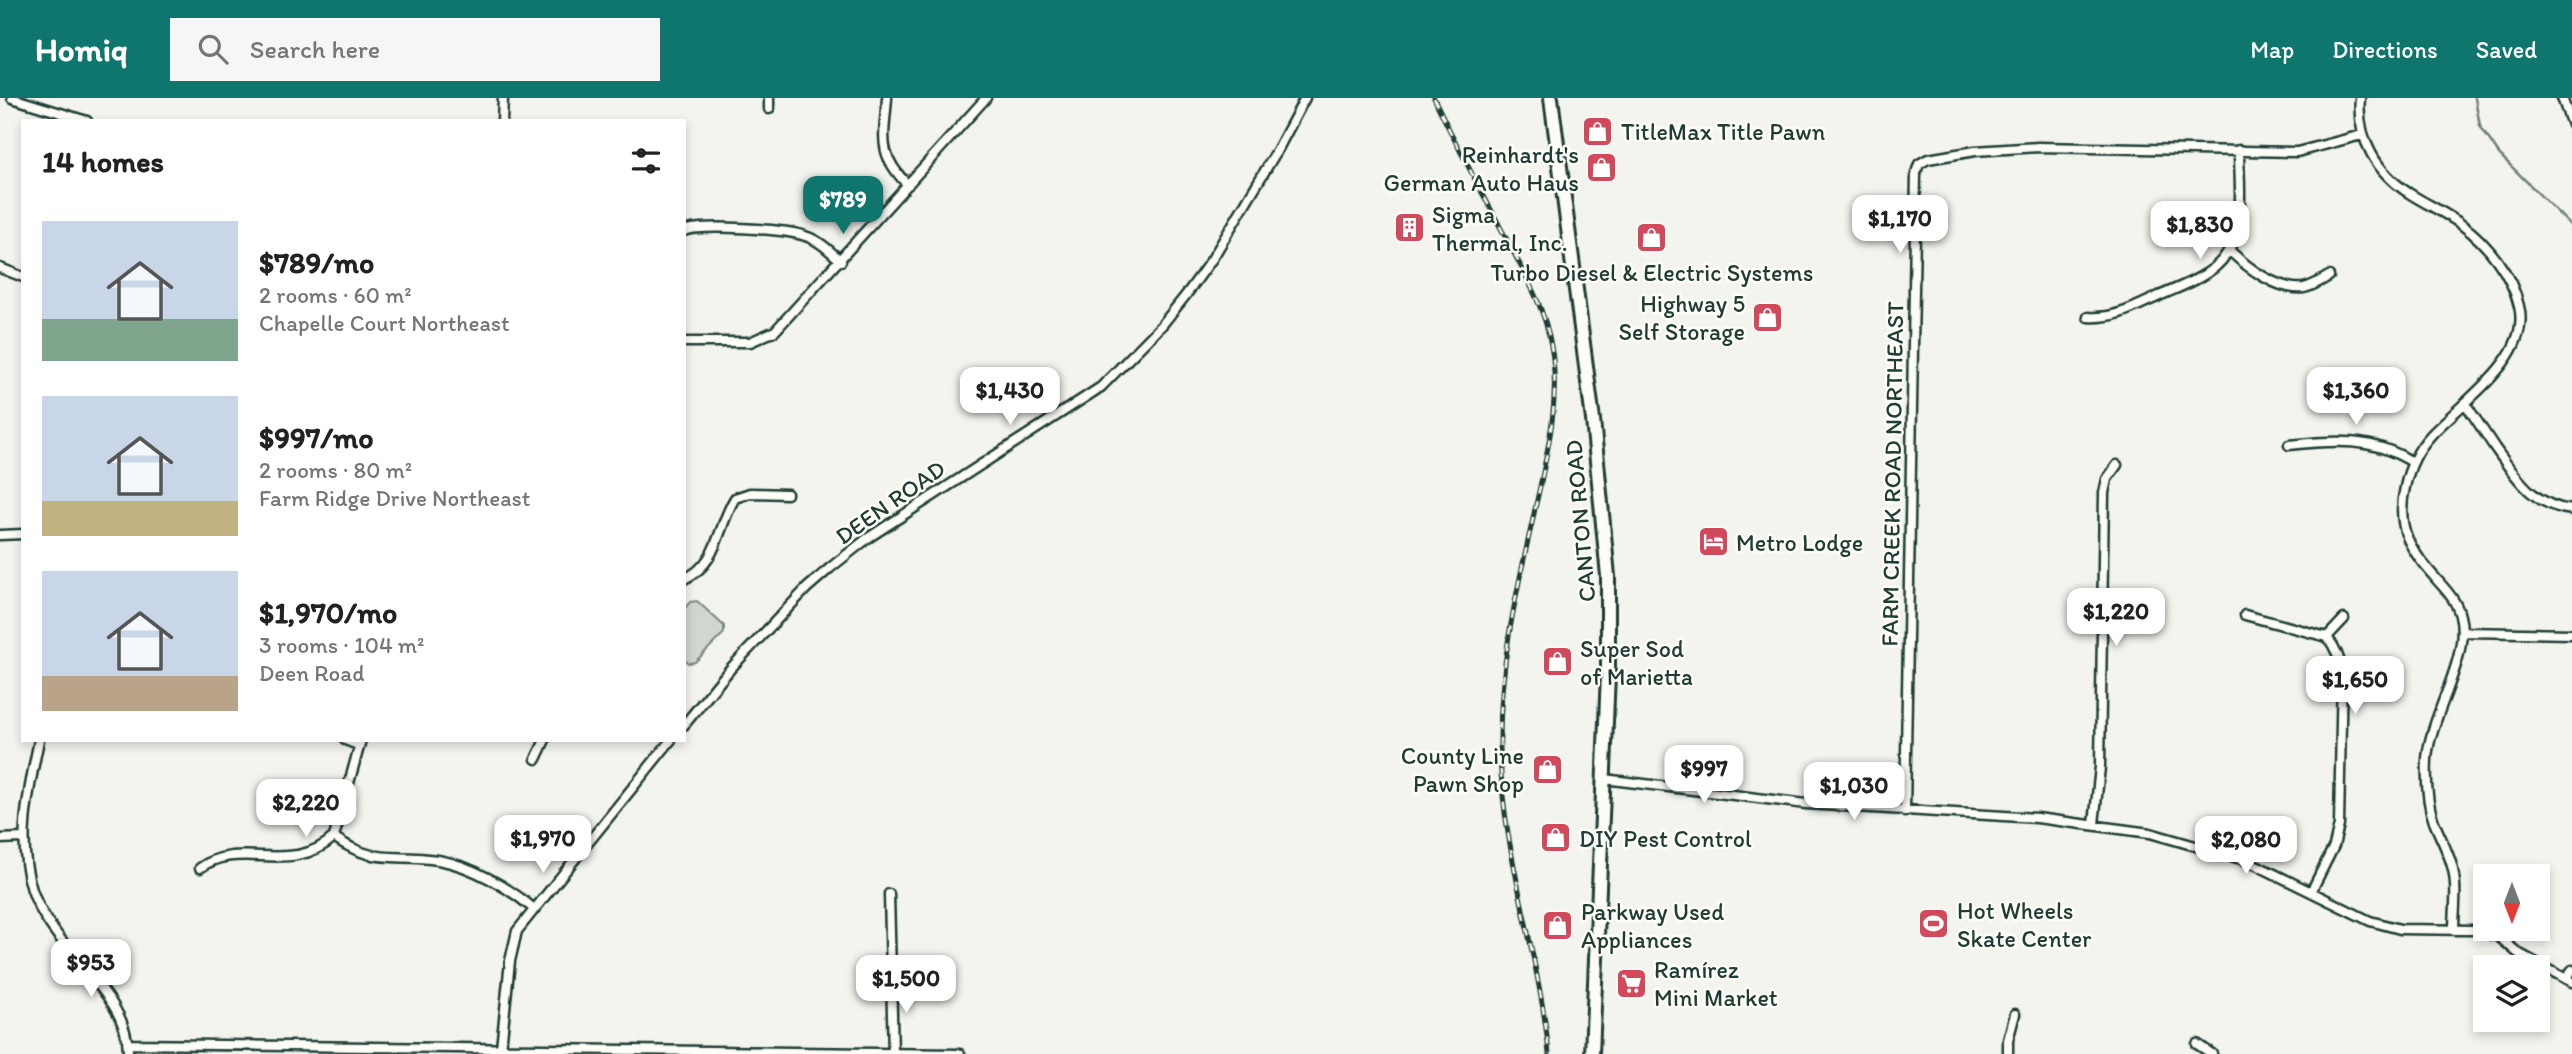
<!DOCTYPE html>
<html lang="en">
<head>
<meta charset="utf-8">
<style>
	:root { --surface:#fff; --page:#f6f6f6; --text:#222; --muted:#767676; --accent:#0f766e }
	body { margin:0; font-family:Itim,sans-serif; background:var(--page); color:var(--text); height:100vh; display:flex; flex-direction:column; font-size:26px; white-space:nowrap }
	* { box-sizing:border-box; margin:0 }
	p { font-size:23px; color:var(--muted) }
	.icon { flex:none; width:38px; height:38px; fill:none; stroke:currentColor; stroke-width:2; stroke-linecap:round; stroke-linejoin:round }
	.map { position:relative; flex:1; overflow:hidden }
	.drawer { position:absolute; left:21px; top:21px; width:665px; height:623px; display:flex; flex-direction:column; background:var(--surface); border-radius:0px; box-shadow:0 4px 10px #0003 }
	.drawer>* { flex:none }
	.needle { width:46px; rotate:180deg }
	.buttons { position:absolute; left:2473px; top:766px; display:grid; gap:14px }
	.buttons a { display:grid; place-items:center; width:77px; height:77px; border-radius:0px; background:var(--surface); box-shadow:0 4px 10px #0003; font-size:35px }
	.price { position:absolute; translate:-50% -60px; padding:0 16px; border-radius:14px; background:#fff; color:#222; font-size:23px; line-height:46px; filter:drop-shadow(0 2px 4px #0008) }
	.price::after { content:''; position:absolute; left:50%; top:42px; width:21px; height:16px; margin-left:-10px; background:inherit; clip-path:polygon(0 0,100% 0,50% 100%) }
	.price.selected { background:var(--accent); color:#fff }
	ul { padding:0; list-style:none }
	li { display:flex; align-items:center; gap:21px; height:175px; padding:0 21px }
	li span { display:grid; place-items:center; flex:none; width:196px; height:140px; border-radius:0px; color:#555 }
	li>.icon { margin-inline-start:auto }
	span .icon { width:84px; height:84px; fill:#fffc; stroke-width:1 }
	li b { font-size:30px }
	h2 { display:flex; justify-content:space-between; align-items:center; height:84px; padding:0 21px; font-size:30px }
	header { display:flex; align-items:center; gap:42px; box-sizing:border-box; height:98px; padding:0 35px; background:var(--accent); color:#fff }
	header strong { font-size:33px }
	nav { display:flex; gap:38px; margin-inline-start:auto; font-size:24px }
	.search { width:490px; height:63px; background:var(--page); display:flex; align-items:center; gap:18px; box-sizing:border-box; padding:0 24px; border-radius:0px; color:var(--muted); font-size:26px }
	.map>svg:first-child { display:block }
	.green { fill:#d1d6d1; stroke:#788a82; stroke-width:2 }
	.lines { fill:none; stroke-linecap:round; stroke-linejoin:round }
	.stream { stroke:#6e8179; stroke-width:2.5 }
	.minor-casing { stroke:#1f3d34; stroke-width:13 }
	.primary-casing { stroke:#1f3d34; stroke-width:18 }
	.minor { stroke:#fdfcf7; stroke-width:8 }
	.primary { stroke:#fdfcf7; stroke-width:12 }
	.rail-casing { stroke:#1f3d34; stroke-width:5 }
	.rail { stroke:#fdfcf7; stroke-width:2.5; stroke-dasharray:8; stroke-linecap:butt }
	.labels { text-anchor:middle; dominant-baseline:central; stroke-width:5; stroke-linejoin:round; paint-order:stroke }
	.poi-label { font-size:24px; fill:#1f3d34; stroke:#fdfcf7; text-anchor:start }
	.street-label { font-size:24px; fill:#1f3d34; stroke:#fdfcf7 }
</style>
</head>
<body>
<header>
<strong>Homiq</strong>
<div class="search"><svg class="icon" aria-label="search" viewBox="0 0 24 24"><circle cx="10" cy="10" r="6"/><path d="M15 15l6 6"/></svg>Search here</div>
<nav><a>Map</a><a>Directions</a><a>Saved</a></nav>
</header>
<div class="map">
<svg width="2572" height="956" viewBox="0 0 2572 956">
	<rect width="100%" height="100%" fill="#f4f4ef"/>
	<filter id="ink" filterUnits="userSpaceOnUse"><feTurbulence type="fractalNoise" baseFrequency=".0143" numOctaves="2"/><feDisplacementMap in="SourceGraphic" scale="14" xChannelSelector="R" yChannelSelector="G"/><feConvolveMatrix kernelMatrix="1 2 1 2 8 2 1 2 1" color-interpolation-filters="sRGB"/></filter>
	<g filter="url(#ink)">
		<!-- green -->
		<path class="green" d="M697 503 724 528V535L695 564 688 565 684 561V511L690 504Z"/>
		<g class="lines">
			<!-- stream -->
			<path class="stream" d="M2475 0 2480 28 2499 56 2572 129"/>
			<defs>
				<path id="minor" d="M12 0 87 23
					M887 0C884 41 877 56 908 87
					M2360 0C2356 40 2377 76 2412 97 2428 107 2446 115 2462 127 2487 145 2512 177 2519 208 2532 259 2462 304 2431 337 2417 352 2409 370 2405 389 2395 432 2411 452 2438 483 2448 494 2457 504 2460 518 2471 559 2430 617 2427 661 2426 682 2427 705 2434 724 2440 739 2448 753 2452 768 2458 788 2454 812 2454 832
					M2562 0 2572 27
					M769 11V0
					M502 23 503 0
					M684 133C701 126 786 131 805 138 819 142 830 153 841 163
					M2230 153C2248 170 2278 193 2304 190 2313 188 2321 183 2329 178
					M0 170 23 179
					M2088 219C2115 221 2135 209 2159 198 2175 191 2192 185 2207 175 2249 149 2239 94 2239 52
					M684 244H750L775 233 986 0
					M2465 305C2475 320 2485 335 2495 350 2516 379 2533 408 2572 412
					M2289 347C2334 342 2373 339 2412 364
					M0 437 23 436
					M684 481C719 466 717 429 735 400L750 395 787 396
					M2245 517 2327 539C2336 550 2339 560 2342 572L2339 727 2334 748 2311 794
					M2463 534 2572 536
					M2327 539 2344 521
					M684 627 731 570 807 490 830 470 868 440 1101 289 1162 227 1186 197 1212 161 1278 51 1305 0
					M39 642C29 692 16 742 32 792 52 853 130 895 128 956
					M345 642 358 647
					M536 661 545 642
					M1604 681 1806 706 2037 720 2150 735 2248 763 2370 823 2400 831 2473 832 2499 839 2518 855 2572 884
					M1905 714 1916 75 1919 66 1928 61 1975 53 2038 49 2297 54 2362 37
					M2094 726 2100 669 2104 395 2107 381 2117 367
					M334 739C374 768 394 755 438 762 472 768 508 789 534 811
					M0 741 23 740
					M200 770C240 740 290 779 334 739L361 642
					M889 796 893 956
					M2566 881 2572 872
					M129 946 960 956
					M2197 946 2212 956
					M501 950 510 863 517 833 671 642
					M2008 956V942L2015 916"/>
				<path id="primary" d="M1551 0 1593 322 1608 478V576L1592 956"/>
			</defs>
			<!-- minor casing -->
			<use href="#minor" class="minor-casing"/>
			<!-- primary casing -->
			<use href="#primary" class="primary-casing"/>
			<!-- minor -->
			<use href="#minor" class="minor"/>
			<!-- primary -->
			<use href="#primary" class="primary"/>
			<defs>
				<path id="rail" d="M1434 0C1457 50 1484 97 1509 146 1526 178 1545 211 1551 248 1562 307 1544 367 1532 425 1515 499 1499 572 1500 649 1501 753 1539 853 1549 956"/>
			</defs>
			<!-- rail casing -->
			<use href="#rail" class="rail-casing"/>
			<!-- rail -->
			<use href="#rail" class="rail"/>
		</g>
	</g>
	<!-- icons -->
	<defs>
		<symbol id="shop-square" viewBox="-11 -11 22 22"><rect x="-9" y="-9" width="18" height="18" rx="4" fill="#d1495b" stroke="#fdfcf7"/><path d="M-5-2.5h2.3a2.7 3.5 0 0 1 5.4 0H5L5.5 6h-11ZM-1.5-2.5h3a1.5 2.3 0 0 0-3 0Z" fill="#fff"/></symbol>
		<symbol id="building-square" viewBox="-11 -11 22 22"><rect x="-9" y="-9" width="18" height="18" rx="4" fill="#d1495b" stroke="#fdfcf7"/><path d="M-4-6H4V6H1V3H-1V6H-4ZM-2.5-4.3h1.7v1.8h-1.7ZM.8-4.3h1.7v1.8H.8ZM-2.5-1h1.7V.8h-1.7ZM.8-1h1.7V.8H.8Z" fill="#fff"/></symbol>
		<symbol id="hotel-square" viewBox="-11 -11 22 22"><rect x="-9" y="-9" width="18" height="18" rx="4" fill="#d1495b" stroke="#fdfcf7"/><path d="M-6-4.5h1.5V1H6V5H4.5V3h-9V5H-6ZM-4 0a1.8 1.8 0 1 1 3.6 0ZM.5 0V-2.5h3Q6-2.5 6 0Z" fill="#fff"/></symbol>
		<symbol id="stadium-square" viewBox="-11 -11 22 22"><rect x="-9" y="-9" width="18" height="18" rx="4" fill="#d1495b" stroke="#fdfcf7"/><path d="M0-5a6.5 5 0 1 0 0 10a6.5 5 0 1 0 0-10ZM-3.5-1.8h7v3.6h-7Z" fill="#fff"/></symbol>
		<symbol id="supermarket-square" viewBox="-11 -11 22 22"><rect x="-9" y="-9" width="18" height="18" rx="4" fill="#d1495b" stroke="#fdfcf7"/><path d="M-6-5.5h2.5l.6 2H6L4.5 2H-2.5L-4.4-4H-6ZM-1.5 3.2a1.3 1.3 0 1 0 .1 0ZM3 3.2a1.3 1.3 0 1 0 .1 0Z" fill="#fff"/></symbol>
	</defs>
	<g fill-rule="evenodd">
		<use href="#shop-square" x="1580" y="16" width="35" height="35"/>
		<use href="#shop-square" x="1584" y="52" width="35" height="35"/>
		<use href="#building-square" x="1392" y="112" width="35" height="35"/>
		<use href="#shop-square" x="1634" y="122" width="35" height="35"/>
		<use href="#shop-square" x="1750" y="202" width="35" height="35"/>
		<use href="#hotel-square" x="1696" y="426" width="35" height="35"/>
		<use href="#shop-square" x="1540" y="546" width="35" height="35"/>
		<use href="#shop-square" x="1530" y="654" width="35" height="35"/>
		<use href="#shop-square" x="1538" y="722" width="35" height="35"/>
		<use href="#stadium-square" x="1916" y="808" width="35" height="35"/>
		<use href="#shop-square" x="1540" y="810" width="35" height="35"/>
		<use href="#supermarket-square" x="1614" y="868" width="35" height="35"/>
	</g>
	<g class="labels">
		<!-- poi labels -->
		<g class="poi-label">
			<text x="1621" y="33">TitleMax Title Pawn</text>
			<text x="1579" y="56" text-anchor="end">Reinhardt's<tspan x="1579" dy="28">German Auto Haus</tspan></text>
			<text x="1432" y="116">Sigma<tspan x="1432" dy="28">Thermal, Inc.</tspan></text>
			<text x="1652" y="174" text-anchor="middle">Turbo Diesel &amp; Electric Systems</text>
			<text x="1745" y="205" text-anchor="end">Highway 5<tspan x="1745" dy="28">Self Storage</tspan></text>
			<text x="1736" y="444">Metro Lodge</text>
			<text x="1580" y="550">Super Sod<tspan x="1580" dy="28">of Marietta</tspan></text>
			<text x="1524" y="657" text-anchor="end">County Line<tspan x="1524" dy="28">Pawn Shop</tspan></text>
			<text x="1579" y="740">DIY Pest Control</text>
			<text x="1957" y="812">Hot Wheels<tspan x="1957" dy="28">Skate Center</tspan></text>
			<text x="1581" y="813">Parkway Used<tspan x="1581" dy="28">Appliances</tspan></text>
			<text x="1654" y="871">Ramírez<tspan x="1654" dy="28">Mini Market</tspan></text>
		</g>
		<!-- street labels -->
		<g class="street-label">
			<text transform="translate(1892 376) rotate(-89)">FARM CREEK ROAD NORTHEAST</text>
			<text transform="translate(890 404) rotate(-35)">DEEN ROAD</text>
			<text transform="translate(1580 423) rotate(-95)">CANTON ROAD</text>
		</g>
	</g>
</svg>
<div class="buttons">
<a><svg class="needle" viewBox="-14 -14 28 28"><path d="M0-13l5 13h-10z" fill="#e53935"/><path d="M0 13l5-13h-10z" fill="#767676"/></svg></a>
<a><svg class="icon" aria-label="layers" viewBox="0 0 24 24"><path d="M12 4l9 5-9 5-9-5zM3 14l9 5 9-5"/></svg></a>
</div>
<b class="price selected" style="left:843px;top:138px">$789</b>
<b class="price" style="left:1900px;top:157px">$1,170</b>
<b class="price" style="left:2200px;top:163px">$1,830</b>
<b class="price" style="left:1010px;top:329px">$1,430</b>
<b class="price" style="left:2356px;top:329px">$1,360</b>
<b class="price" style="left:2116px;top:550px">$1,220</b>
<b class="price" style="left:2355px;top:618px">$1,650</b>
<b class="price" style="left:1704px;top:707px">$997</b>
<b class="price" style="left:1854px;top:724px">$1,030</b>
<b class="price" style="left:306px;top:741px">$2,220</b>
<b class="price" style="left:543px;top:777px">$1,970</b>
<b class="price" style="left:2246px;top:778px">$2,080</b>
<b class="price" style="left:91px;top:901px">$953</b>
<b class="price" style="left:906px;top:917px">$1,500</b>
<section class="drawer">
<h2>14 homes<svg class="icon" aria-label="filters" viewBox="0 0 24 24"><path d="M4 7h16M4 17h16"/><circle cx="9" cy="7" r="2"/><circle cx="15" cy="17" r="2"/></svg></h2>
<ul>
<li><span style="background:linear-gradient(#c9d6e8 70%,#7fa58c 0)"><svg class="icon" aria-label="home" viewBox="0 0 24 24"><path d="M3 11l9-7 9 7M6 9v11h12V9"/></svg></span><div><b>$789/mo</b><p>2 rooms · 60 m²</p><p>Chapelle Court Northeast</p></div></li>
<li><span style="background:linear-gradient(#c9d6e8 75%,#c2b280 0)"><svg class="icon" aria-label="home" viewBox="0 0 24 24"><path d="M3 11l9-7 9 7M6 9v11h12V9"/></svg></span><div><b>$997/mo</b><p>2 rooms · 80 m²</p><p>Farm Ridge Drive Northeast</p></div></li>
<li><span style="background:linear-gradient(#c9d6e8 75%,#b9a48a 0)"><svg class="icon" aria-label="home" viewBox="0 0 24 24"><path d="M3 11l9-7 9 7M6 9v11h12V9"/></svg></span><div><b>$1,970/mo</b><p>3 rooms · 104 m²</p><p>Deen Road</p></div></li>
</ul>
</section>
</div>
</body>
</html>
